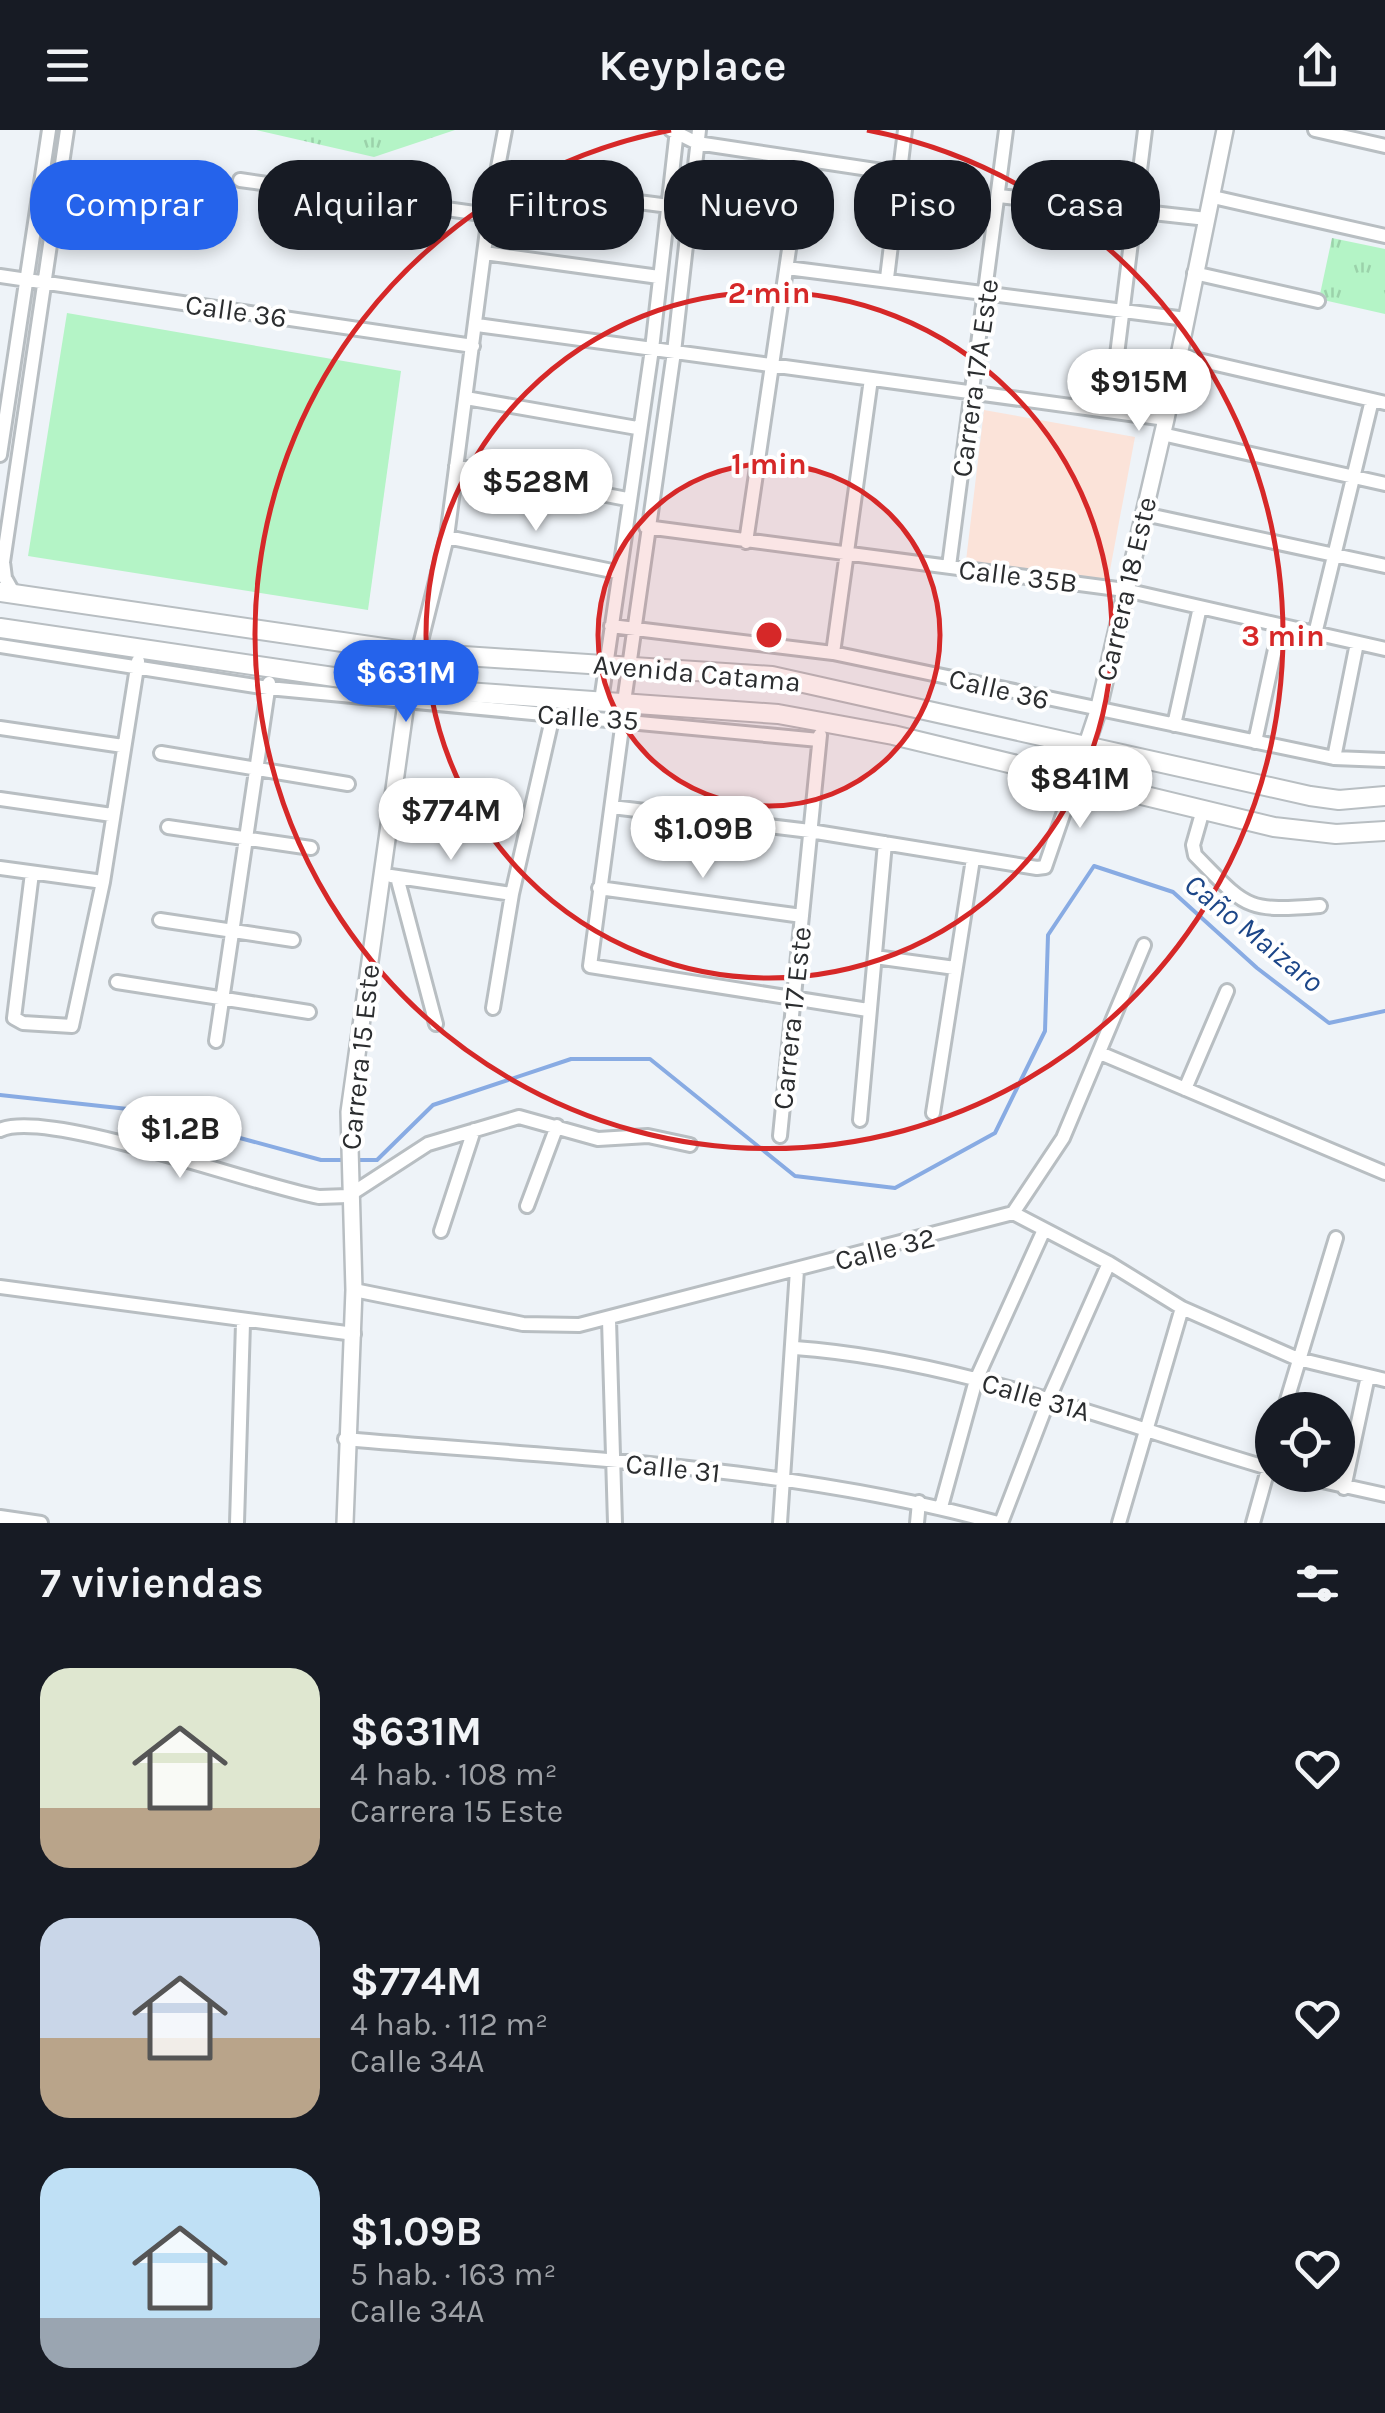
<!DOCTYPE html>
<html lang="es">
<head>
<meta charset="utf-8">
<style>
	:root { --surface:#171b24; --page:#20242c; --text:#f1f3f6; --muted:#9ea1a6; --accent:#2563eb }
	body { margin:0; font-family:Karla,sans-serif; background:var(--page); color:var(--text); height:100vh; display:flex; flex-direction:column; font-size:38px; white-space:nowrap }
	* { box-sizing:border-box; margin:0 }
	p { font-size:32px; color:var(--muted) }
	.icon { flex:none; width:55px; height:55px; fill:none; stroke:currentColor; stroke-width:2; stroke-linecap:round; stroke-linejoin:round }
	.map { position:relative; height:1393px; overflow:hidden }
	.details { display:flex; flex-direction:column; background:var(--surface); flex:1 }
	.details>* { flex:none }
	.guide { position:absolute; left:30px; top:30px; width:1325px; height:90px; display:flex; gap:20px }
	.fabs { position:absolute; left:1255px; top:1262px; display:grid; gap:20px }
	.fabs a { display:grid; place-items:center; width:100px; height:100px; border-radius:50%; background:var(--surface); box-shadow:0 5px 15px #0003; font-size:50px }
	.price { position:absolute; translate:-50% -85px; padding:0 22px; border-radius:35px; background:#fff; color:#222; font-size:32px; line-height:65px; filter:drop-shadow(0 2px 5px #0008) }
	.price::after { content:''; position:absolute; left:50%; top:60px; width:30px; height:22px; margin-left:-15px; background:inherit; clip-path:polygon(0 0,100% 0,50% 100%) }
	.price.active { background:var(--accent); color:#fff }
	ul { padding:0; list-style:none }
	li { display:flex; align-items:center; gap:30px; height:250px; padding:0 40px }
	li span { display:grid; place-items:center; flex:none; width:280px; height:200px; border-radius:30px; color:#555 }
	li>.icon { margin-inline-start:auto }
	span .icon { width:120px; height:120px; fill:#fffc; stroke-width:1 }
	li b { font-size:42px }
	h2 { display:flex; justify-content:space-between; align-items:center; height:120px; padding:0 40px; font-size:42px }
	.chip { padding:0 35px; border-radius:40px; background:var(--surface); box-shadow:0 5px 15px #0003; font-size:35px; line-height:90px }
	.chip.active { background:var(--accent); color:#fff }
	header { display:flex; justify-content:space-between; align-items:center; height:130px; padding:0 40px; background:var(--surface); font-size:45px; font-weight:600 }
	.map>svg:first-child { display:block }
	.education { fill:#fbe3d9 }
	.park { fill:url(#park-tufts) }
	.pitch { fill:#b4f4c6 }
	.lines { fill:none; stroke-linecap:round; stroke-linejoin:round }
	.stream { stroke:#88abe3; stroke-width:4 }
	.minor-casing { stroke:#b8bec2; stroke-width:18 }
	.tertiary-casing { stroke:#b8bec2; stroke-width:20 }
	.secondary-casing { stroke:#b8bec2; stroke-width:22 }
	.minor { stroke:#fff; stroke-width:12 }
	.tertiary { stroke:#fff; stroke-width:15 }
	.secondary { stroke:#fff; stroke-width:18 }
	.ring { fill:none; stroke:#d62828; stroke-width:5 }
	.labels { text-anchor:middle; dominant-baseline:central; stroke-width:8; stroke-linejoin:round; paint-order:stroke }
	.street-label { font-size:28px; fill:#2b2d2f; stroke:#fff }
	.water-label { font-size:30px; font-style:italic; fill:#1c4688; stroke:#fff }
	.centre { fill:#d62828; stroke:#fff; stroke-width:5 }
	.ring-label { font-size:30px; text-anchor:middle; font-weight:bold; fill:#d62828; stroke:#fff; stroke-width:8; stroke-linejoin:round; paint-order:stroke }
</style>
</head>
<body>
<header><svg class="icon" aria-label="menu" viewBox="0 0 24 24"><path d="M4 6h16M4 12h16M4 18h16"/></svg>Keyplace<svg class="icon" aria-label="share" viewBox="0 0 24 24"><path d="M12 15V3M7 8l5-5 5 5M5 13v7h14v-7"/></svg></header>
<div class="map">
<svg width="1385" height="1393" viewBox="0 0 1385 1393">
	<defs>
		<pattern id="park-tufts" width="24" height="20" patternUnits="userSpaceOnUse" patternTransform="scale(2.5)"><rect width="24" height="20" fill="#b4f4c6"/><path d="M3 7l-1-3M5 7V3M7 7l1-3M15 17l-1-3M17 17v-4M19 17l1-3" fill="none" stroke="#9bd2aa"/></pattern>
	</defs>
	<rect width="100%" height="100%" fill="#eef3f8"/>
	<!-- education -->
	<path class="education" d="M984 280 1135 307 1107 456 965 439Z"/>
	<!-- park -->
	<path class="park" d="M256 0H455L374 27Z
		M1332 108 1385 119V184L1319 169Z"/>
	<!-- pitch -->
	<path class="pitch" d="M67 183 401 241 368 480 28 426Z"/>
	<g class="lines">
		<!-- stream -->
		<path class="stream" d="M0 965 137 980 321 1030H348
			M357 1030H377L433 975 571 929H650L795 1046 895 1058 995 1003 1045 901 1048 805 1094 736 1173 762 1257 838 1329 893 1385 881"/>
		<defs>
			<path id="minor" d="M671 0 697 13 902 44
				M1315 0 1385 16
				M240 50 489 85
				M493 53 669 76
				M999 66 1207 89
				M1213 67 1385 106
				M484 123 659 147
				M787 138 1186 189
				M1194 143 1318 171
				M0 146 473 216
				M887 148 905 0
				M477 195 1166 289
				M1177 225 1385 273
				M466 268 637 298
				M1110 281 1145 0
				M1162 304 1385 354
				M0 325 49 0
				M456 336 627 369
				M1144 384 1385 436
				M646 397 1125 460 1385 519
				M447 407 617 442
				M746 412 802 31
				M949 436 1006 0
				M14 464 5 448 3 432 67 0
				M611 496 833 523 1334 628 1385 630
				M1315 504 1372 270
				M0 516 268 558 819 610
				M418 523 447 407 489 85 505 0
				M833 523 871 249
				M601 571 652 219 677 0
				M624 572 674 222 699 0
				M623 590 590 836 868 880
				M1174 595 1200 477
				M0 598 123 616
				M1255 612 1280 496
				M161 623 348 654
				M1334 628 1357 513
				M395 663 472 673
				M0 669 112 685
				M612 677 810 701 1037 738 1045 737 1075 650
				M1203 680 1193 715 1195 725C1247 778 1245 782 1320 776
				M168 697 311 718
				M0 738 103 752
				M32 743 14 888 23 893 72 896 103 752 138 531
				M391 746 512 764
				M397 747 436 894
				M599 758 802 786
				M160 790 293 810
				M875 827 955 838
				M117 852 309 882
				M493 878 512 764 553 585
				M216 911 269 553
				M1100 923 1385 1043
				M1185 959 1227 861
				M933 983 973 729
				M860 990 885 713
				M0 1000C47 978 256 1056 319 1067L348 1066 428 1014 519 987 598 1009 648 1006 690 1015
				M780 1006 820 605
				M527 1076 557 996
				M1013 1083 1063 1008 1144 815
				M441 1101 474 1000
				M0 1157 354 1204
				M354 1160 523 1194 579 1195 1013 1083 1109 1133 1182 1178 1298 1229 1385 1250
				M609 1190 615 1393
				M795 1218C960 1230 1114 1293 1272 1339
				M1284 1280 1336 1108
				M345 1309C563 1328 786 1335 998 1393
				M1295 1345 1385 1365
				M1344 1358 1368 1246
				M941 1377 976 1250 1043 1102
				M0 1387 41 1393
				M237 1393 243 1193
				M780 1393 797 1140
				M917 1393 919 1372
				M1001 1393 1049 1268 1109 1133
				M1119 1393 1182 1178
				M1253 1393 1272 1325"/>
			<path id="tertiary" d="M1075 650 1098 581 1166 289 1225 0
				M345 1393 354 1160 349 982 406 573 418 523"/>
			<path id="secondary" d="M0 462 418 523 772 546 1310 666 1339 670 1385 666
				M0 498 409 558 778 584 893 605 1274 697 1336 704 1385 701"/>
		</defs>
		<!-- minor casing -->
		<use href="#minor" class="minor-casing"/>
		<!-- tertiary casing -->
		<use href="#tertiary" class="tertiary-casing"/>
		<!-- secondary casing -->
		<use href="#secondary" class="secondary-casing"/>
		<!-- minor -->
		<use href="#minor" class="minor"/>
		<!-- tertiary -->
		<use href="#tertiary" class="tertiary"/>
		<!-- secondary -->
		<use href="#secondary" class="secondary"/>
	</g>
	<!-- distance rings -->
	<circle cx="769" cy="505" r="171" fill="#d62828" fill-opacity=".12"/>
	<g class="ring">
		<circle cx="769" cy="505" r="171"/>
		<circle cx="769" cy="505" r="343"/>
		<path d="M867 0A514 514 0 1 1 671 0"/>
	</g>
	<g class="labels">
		<!-- street labels -->
		<g class="street-label">
			<text transform="translate(236 181) rotate(8)">Calle 36</text>
			<text transform="translate(975 248) rotate(-82)">Carrera 17A Este</text>
			<text transform="translate(1018 446) rotate(7)">Calle 35B</text>
			<text transform="translate(1126 459) rotate(-77)">Carrera 18 Este</text>
			<text transform="translate(697 543) rotate(5)">Avenida Catama</text>
			<text transform="translate(999 559) rotate(13)">Calle 36</text>
			<text transform="translate(588 587) rotate(4)">Calle 35</text>
			<text transform="translate(792 888) rotate(-84)">Carrera 17 Este</text>
			<text transform="translate(360 927) rotate(-84)">Carrera 15 Este</text>
			<text transform="translate(885 1119) rotate(-14)">Calle 32</text>
			<text transform="translate(1036 1267) rotate(16)">Calle 31A</text>
			<text transform="translate(673 1338) rotate(6)">Calle 31</text>
		</g>
		<!-- water labels -->
		<g class="water-label">
			<text transform="translate(1254 803) rotate(39)">Caño Maizaro</text>
		</g>
	</g>
	<circle cx="769" cy="505" r="15" class="centre"/>
	<g class="ring-label">
		<text x="769" y="173">2 min</text>
		<text x="769" y="344">1 min</text>
		<text x="1283" y="516">3 min</text>
	</g>
</svg>
<div class="fabs">
<a><svg class="icon" aria-label="locate" viewBox="0 0 24 24"><circle cx="12" cy="12" r="6"/><path d="M12 2v4M12 18v4M2 12h4M18 12h4"/></svg></a>
</div>
<b class="price" style="left:1139px;top:304px">$915M</b>
<b class="price" style="left:536px;top:404px">$528M</b>
<b class="price active" style="left:406px;top:595px">$631M</b>
<b class="price" style="left:1080px;top:701px">$841M</b>
<b class="price" style="left:451px;top:733px">$774M</b>
<b class="price" style="left:703px;top:751px">$1.09B</b>
<b class="price" style="left:180px;top:1051px">$1.2B</b>
<div class="guide">
<a class="chip active">Comprar</a>
<a class="chip">Alquilar</a>
<a class="chip">Filtros</a>
<a class="chip">Nuevo</a>
<a class="chip">Piso</a>
<a class="chip">Casa</a>
</div>
</div>
<section class="details">
<h2>7 viviendas<svg class="icon" aria-label="filters" viewBox="0 0 24 24"><path d="M4 7h16M4 17h16"/><circle cx="9" cy="7" r="2"/><circle cx="15" cy="17" r="2"/></svg></h2>
<ul>
<li><span style="background:linear-gradient(#dfe7d0 70%,#b9a48a 0)"><svg class="icon" aria-label="home" viewBox="0 0 24 24"><path d="M3 11l9-7 9 7M6 9v11h12V9"/></svg></span><div><b>$631M</b><p>4 hab. · 108 m²</p><p>Carrera 15 Este</p></div><svg class="icon" aria-label="heart" viewBox="0 0 24 24"><path d="M12 20l-8-8c-3-5 5-10 8-4 3-6 11-1 8 4z"/></svg></li>
<li><span style="background:linear-gradient(#c9d6e8 60%,#b9a48a 0)"><svg class="icon" aria-label="home" viewBox="0 0 24 24"><path d="M3 11l9-7 9 7M6 9v11h12V9"/></svg></span><div><b>$774M</b><p>4 hab. · 112 m²</p><p>Calle 34A</p></div><svg class="icon" aria-label="heart" viewBox="0 0 24 24"><path d="M12 20l-8-8c-3-5 5-10 8-4 3-6 11-1 8 4z"/></svg></li>
<li><span style="background:linear-gradient(#bfe0f5 75%,#9aa5b1 0)"><svg class="icon" aria-label="home" viewBox="0 0 24 24"><path d="M3 11l9-7 9 7M6 9v11h12V9"/></svg></span><div><b>$1.09B</b><p>5 hab. · 163 m²</p><p>Calle 34A</p></div><svg class="icon" aria-label="heart" viewBox="0 0 24 24"><path d="M12 20l-8-8c-3-5 5-10 8-4 3-6 11-1 8 4z"/></svg></li>
</ul>
</section>
</body>
</html>
